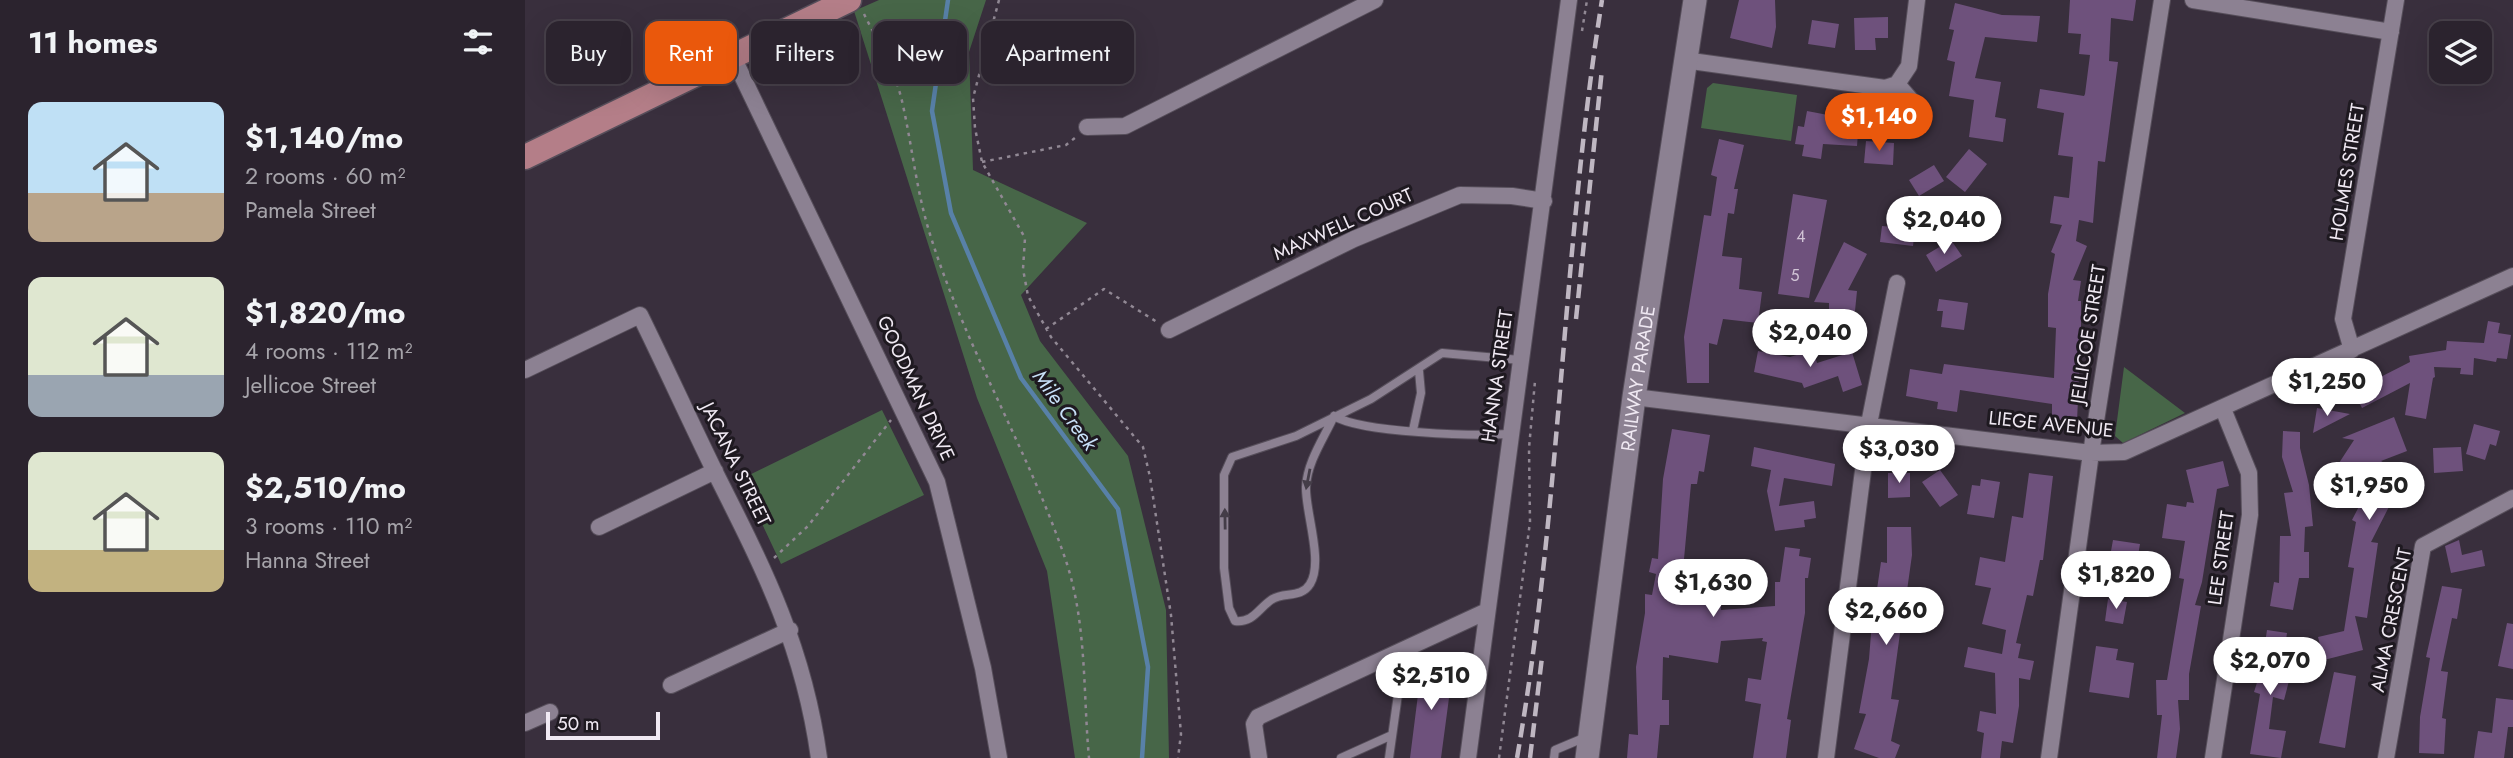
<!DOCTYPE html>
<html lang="en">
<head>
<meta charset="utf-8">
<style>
	:root { --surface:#2b232e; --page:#372f3a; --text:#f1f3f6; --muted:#a6a4aa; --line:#47404a; --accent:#ea580c }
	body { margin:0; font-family:Jost,sans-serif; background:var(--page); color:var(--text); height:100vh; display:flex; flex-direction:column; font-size:26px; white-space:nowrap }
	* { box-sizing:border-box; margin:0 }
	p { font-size:23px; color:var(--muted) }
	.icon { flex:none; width:38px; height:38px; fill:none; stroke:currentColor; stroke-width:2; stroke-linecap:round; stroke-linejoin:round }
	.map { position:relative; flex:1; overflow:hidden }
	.side { display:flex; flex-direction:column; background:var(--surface); width:525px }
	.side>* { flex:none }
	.hud { position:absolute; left:21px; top:21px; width:665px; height:63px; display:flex; gap:14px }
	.controls { position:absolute; left:1904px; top:21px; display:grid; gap:14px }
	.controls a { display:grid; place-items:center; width:63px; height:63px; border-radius:14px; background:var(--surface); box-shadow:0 7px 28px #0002,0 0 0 2px var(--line); font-size:35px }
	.scale { position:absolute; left:21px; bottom:18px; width:114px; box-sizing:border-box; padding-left:7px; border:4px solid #f0e9f3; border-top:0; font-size:19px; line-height:24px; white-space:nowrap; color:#f0e9f3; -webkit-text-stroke:5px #1e1920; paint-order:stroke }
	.price { position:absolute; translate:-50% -60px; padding:0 16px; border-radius:24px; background:#fff; color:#222; font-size:23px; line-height:46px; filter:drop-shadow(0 2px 4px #0008) }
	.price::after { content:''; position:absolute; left:50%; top:42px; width:21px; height:16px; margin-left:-10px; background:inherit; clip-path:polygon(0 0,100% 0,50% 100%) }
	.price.selected { background:var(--accent); color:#fff }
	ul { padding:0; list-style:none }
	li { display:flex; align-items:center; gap:21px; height:175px; padding:0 28px }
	li span { display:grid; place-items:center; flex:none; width:196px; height:140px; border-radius:14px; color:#555 }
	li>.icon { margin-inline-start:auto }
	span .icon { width:84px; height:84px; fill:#fffc; stroke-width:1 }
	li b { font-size:30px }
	h2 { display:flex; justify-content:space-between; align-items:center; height:84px; padding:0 28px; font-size:30px }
	.pill { padding:0 24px; border-radius:14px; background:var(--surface); box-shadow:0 7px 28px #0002,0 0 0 2px var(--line); font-size:24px; line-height:63px }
	.pill.selected { background:var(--accent); color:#fff }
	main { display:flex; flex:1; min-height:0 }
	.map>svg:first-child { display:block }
	.green { fill:#476648 }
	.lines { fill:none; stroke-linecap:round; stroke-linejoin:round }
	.stream { stroke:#5881a8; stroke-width:4.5 }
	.building { fill:#6e517c }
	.lane-casing { stroke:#564e5a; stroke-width:10 }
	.street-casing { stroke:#564e5a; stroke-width:18 }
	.secondary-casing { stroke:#564e5a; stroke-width:25 }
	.primary-casing { stroke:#564e5a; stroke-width:27 }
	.path { stroke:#918894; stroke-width:2.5; stroke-dasharray:3.5 5; stroke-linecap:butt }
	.lane { stroke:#8c8192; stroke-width:8 }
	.street { stroke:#8c8192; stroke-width:16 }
	.secondary { stroke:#8c8192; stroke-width:23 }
	.primary { stroke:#b47e88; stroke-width:24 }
	.rail { stroke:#bfb7c2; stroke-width:4.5; stroke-dasharray:14 7; stroke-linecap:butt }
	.oneway { fill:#443d48 }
	.labels { text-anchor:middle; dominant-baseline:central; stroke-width:6; stroke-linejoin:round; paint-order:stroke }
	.number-label { font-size:16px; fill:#d0c3d5 }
	.street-label { font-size:19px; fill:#f0e9f3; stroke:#1e1920 }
	.water-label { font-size:21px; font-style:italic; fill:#c7dff7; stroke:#1e1920 }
</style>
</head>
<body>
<main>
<section class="side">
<h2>11 homes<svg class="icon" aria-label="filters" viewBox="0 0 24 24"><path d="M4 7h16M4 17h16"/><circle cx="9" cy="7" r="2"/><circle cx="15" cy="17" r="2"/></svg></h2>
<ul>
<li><span style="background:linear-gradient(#bfe0f5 65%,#b9a48a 0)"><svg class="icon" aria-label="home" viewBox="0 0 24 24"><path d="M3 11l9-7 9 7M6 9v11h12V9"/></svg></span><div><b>$1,140/mo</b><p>2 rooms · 60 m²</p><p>Pamela Street</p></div></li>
<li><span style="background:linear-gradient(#dfe7d0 70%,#9aa5b1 0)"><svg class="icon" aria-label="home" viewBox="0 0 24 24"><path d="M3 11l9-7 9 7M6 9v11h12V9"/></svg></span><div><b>$1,820/mo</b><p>4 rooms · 112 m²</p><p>Jellicoe Street</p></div></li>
<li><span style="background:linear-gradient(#dfe7d0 70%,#c2b280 0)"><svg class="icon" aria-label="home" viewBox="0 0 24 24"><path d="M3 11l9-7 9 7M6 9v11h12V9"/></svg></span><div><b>$2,510/mo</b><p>3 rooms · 110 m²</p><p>Hanna Street</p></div></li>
</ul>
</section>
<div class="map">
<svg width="1988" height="758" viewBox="0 0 1988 758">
	<rect width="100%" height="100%" fill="#392f3d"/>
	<!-- green -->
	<path class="green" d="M354 0H461L444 52 448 170 562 223 496 295 515 341 603 456 641 610 644 758H550L522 571 452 398 329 11Z
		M1188 83 1272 95 1266 141 1176 128 1182 88Z
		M1599 367 1660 413 1598 443 1590 436Z
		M357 410 399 495 256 564 216 479Z"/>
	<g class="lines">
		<!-- stream -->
		<path class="stream" d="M423 0 407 111 426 213 496 378 593 509 623 667 617 758"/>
	</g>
	<!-- building -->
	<path class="building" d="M1214 0H1250L1251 27 1247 48 1205 38Z
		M1545 0H1611L1608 21 1586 18 1584 61 1593 62 1580 162 1573 161 1568 223 1554 220 1551 241 1562 246 1548 280 1556 281 1553 301H1556V336L1552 421 1527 420V404L1435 390 1432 412 1412 409 1413 402 1381 396 1385 369 1417 374 1419 364 1529 378 1531 328 1523 327V294L1530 254 1526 252 1537 225 1525 223 1529 196 1544 198 1548 157 1533 155 1539 113 1512 108 1515 89 1559 96 1560 94 1565 55 1554 54 1556 34 1543 33Z
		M1430 3 1477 15 1515 16 1512 42 1460 37 1450 78 1476 82 1470 117 1481 119 1478 142 1444 137 1449 100 1424 96 1430 62 1422 60 1429 30 1424 29Z
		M1363 17V38H1350L1351 50H1330L1329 18Z
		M1287 20 1314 24 1310 48 1283 44Z
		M1282 111 1303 115 1302 119 1334 121 1332 146 1298 144 1296 159 1277 156 1279 145 1270 144 1273 126 1279 127Z
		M1194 139 1219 145 1209 189H1213L1209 214 1203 213 1197 256 1217 258 1214 289 1237 292 1233 323 1198 319 1192 345 1184 343V383H1162L1159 337 1179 215 1186 216 1192 177 1186 175Z
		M1341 141 1369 143 1368 165 1339 163Z
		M1444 149 1462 164 1440 192 1421 177Z
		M1409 165 1419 181 1394 196 1384 180Z
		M1268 194 1302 200 1284 298 1253 294Z
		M1357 226 1390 229 1388 246 1355 242Z
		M1426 240 1437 256 1411 272 1401 255Z
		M1319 242 1342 254 1323 290 1332 291 1330 311 1304 309V303L1289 302Z
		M1414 299 1443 303 1439 330 1416 327 1418 311H1412Z
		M1963 321 1975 323 1973 333 1986 335 1982 359 1972 358 1971 362 1949 358 1948 375 1935 374 1936 368 1909 367 1910 377 1908 378 1901 419 1880 415 1885 383 1837 408 1828 391 1885 362 1884 356 1921 350 1922 341 1959 343Z
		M1288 350 1292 363 1327 352 1337 385 1318 392 1313 376 1279 388 1277 383 1229 372 1233 351 1265 357Z
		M1792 408 1825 414 1788 433Z
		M1869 417 1882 451 1856 461 1897 486 1886 505 1870 495 1846 542 1853 543 1842 618 1830 616 1838 650 1799 660 1793 637 1819 631 1829 568 1823 567 1831 522 1827 520 1846 483 1814 463 1829 440 1817 438Z
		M1949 424 1975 431 1971 446 1965 444 1960 460 1941 454Z
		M1147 429 1185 435 1179 472 1174 471 1172 484H1166L1159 559 1151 600 1196 602V610L1250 606V582H1255L1260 547 1275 549 1274 556 1286 558 1283 578H1280V613L1262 719 1266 720 1261 758H1228L1236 704 1220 701 1223 678 1236 680 1242 642 1237 641 1238 638 1196 641 1193 663 1144 655V658L1138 657 1137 700H1144V725H1135L1132 758H1102L1104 734 1113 735 1111 667 1120 613V594L1127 595 1131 574 1124 572 1127 558 1133 559 1138 479Z
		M1758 431 1775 432V448L1784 485 1788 526 1780 527 1779 552H1784V578H1774L1768 610 1745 606 1749 582 1754 583 1755 536H1766L1759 493 1768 492 1757 457Z
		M1229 447 1310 464 1307 486 1259 478 1254 506 1289 501 1291 518 1279 520 1280 527 1250 531 1242 491 1246 470 1226 466Z
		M1936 447 1938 471 1909 473 1908 448Z
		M1698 461 1704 486 1692 489 1677 582 1670 605 1676 606 1664 674V700H1653L1655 729 1651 758H1632L1637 715H1632L1631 680H1642L1659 579 1654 578 1660 541 1637 538 1642 504 1661 507 1662 502 1669 503 1661 470Z
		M1415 470 1433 495 1415 507 1397 482Z
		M1363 473H1385V497L1363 498Z
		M1504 473 1528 476 1518 560H1515L1508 596 1502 595 1491 643 1496 644 1493 658 1509 661 1505 680 1494 678V706L1488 743 1477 741 1475 758H1456L1459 733 1452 731 1455 711 1471 714 1470 673 1439 667 1443 647 1477 654 1481 630 1457 624 1466 588 1450 585 1455 557 1480 562 1487 516 1498 518Z
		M1456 479 1475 482 1469 518 1442 514 1447 485 1455 486Z
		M1362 527H1386L1387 555 1379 612 1394 613 1393 627 1376 626 1366 699 1374 700 1366 741 1375 745 1370 758H1354L1329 749 1341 714 1334 713 1344 659 1349 596H1351L1356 562 1362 563Z
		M1588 540 1615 544 1611 567 1584 562Z
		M1934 540 1937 555 1957 550 1960 566 1926 573 1920 546Z
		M1917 586 1937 589 1932 619 1927 618 1916 671 1923 672 1917 718 1921 719 1919 754 1894 753 1895 717 1905 658 1901 657Z
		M1583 599 1602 602 1598 624 1580 621Z
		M1982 623 1988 624V669L1973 666Z
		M1742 630 1762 633 1756 674 1765 677 1759 700 1748 697 1744 729 1761 731 1756 758 1725 754 1735 694 1729 692 1736 670Z
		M1571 646 1593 649 1591 660 1609 663 1604 698 1564 692Z
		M897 663 928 668 916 758H885Z
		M1809 672 1831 676 1820 748 1794 743Z
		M1971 698 1988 700V727H1983L1979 758H1949L1953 731 1967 733Z"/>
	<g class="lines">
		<defs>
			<path id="lane" d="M809 416C799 438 782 462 781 487 780 511 799 562 785 584 776 599 758 591 746 600 733 609 728 623 710 621L704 608 699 568V475L707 457 771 436 846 399 917 353 995 360
				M809 416C837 433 949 436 984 434
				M888 430 896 393 894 371
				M816 758 867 735
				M864 758 876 673 874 652
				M1029 758 1030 750 1061 737"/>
			<path id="street" d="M1668 0 1866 32
				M208 57 412 482 458 668 474 758
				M1159 60 1360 88 1372 84 1384 66 1392 0
				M1372 84 1392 107
				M562 127 600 126 850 0
				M644 330 829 239 935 195 987 196 1019 201
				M1827 350 1818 319 1871 0
				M0 370 115 315C141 368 165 421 191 474 240 571 279 648 294 758
				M1109 397 1566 453 1599 452 1988 276
				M74 527 190 471
				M146 685 265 630
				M0 723 25 712
				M734 758 729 724 733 717 962 611
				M943 758 1044 0
				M1301 758 1344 424 1372 283
				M1524 758 1566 453 1637 0
				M1688 758 1725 515 1724 473 1698 409
				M1861 758 1898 546 1988 498"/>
			<g id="secondary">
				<path id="s1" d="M1062 758 1109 397 1170 0"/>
			</g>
			<path id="primary" d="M0 157 324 0"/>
		</defs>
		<!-- lane casing -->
		<use href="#lane" class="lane-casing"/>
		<!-- street casing -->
		<use href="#street" class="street-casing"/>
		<!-- secondary casing -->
		<use href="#secondary" class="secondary-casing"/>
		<!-- primary casing -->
		<use href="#primary" class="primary-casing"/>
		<!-- path -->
		<path class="path" d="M474 0 448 98 450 128 457 162 500 238 498 269 503 296 526 337 618 447 625 477 646 615 656 734 653 758
			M339 14C353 42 370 71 377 101 387 145 391 188 404 231 439 346 504 450 542 564 562 627 558 693 564 758
			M1057 31 1062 0
			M457 162 541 145 551 137
			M521 329 579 289 632 322
			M249 558 283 526 366 420
			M974 758 1005 522 1004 448 1010 381"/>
		<!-- lane -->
		<use href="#lane" class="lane"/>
		<!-- street -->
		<use href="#street" class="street"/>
		<!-- secondary -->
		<use href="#secondary" class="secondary"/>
		<!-- primary -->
		<use href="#primary" class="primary"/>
		<!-- rail -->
		<path class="rail" d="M1051 319 1077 69
			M992 758C1036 507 1037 251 1077 0
			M1005 758 1017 657"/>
	</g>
	<!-- one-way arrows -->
	<defs><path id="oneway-solid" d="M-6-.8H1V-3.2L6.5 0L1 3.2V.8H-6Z" transform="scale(1.75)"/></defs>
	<g class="oneway">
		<use href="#oneway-solid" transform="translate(783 479) rotate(101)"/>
		<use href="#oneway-solid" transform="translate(700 519) rotate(-91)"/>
	</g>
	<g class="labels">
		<!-- number labels -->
		<g class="number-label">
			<text x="1276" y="236">4</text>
			<text x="1270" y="275">5</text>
		</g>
		<!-- street labels -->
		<g class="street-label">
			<text transform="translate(1822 172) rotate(-81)">HOLMES STREET</text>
			<text transform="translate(818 224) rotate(-24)">MAXWELL COURT</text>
			<text transform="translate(1563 334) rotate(-81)">JELLICOE STREET</text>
			<text transform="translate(972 376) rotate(-82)">HANNA STREET</text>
			<text stroke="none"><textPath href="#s1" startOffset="383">RAILWAY PARADE</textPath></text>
			<text transform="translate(391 388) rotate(65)">GOODMAN DRIVE</text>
			<text transform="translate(1526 424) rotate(6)">LIEGE AVENUE</text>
			<text transform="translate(211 464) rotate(64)">JACANA STREET</text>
			<text transform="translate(1696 558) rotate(-82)">LEE STREET</text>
			<text transform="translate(1866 620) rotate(-79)">ALMA CRESCENT</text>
		</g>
		<!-- water labels -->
		<g class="water-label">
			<text transform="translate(540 410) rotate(54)">Mile Creek</text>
		</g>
	</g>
</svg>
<div class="controls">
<a><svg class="icon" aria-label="layers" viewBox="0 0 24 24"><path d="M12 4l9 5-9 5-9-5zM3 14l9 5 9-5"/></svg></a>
</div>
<div class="scale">50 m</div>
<b class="price selected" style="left:1354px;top:153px">$1,140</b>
<b class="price" style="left:1419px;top:256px">$2,040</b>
<b class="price" style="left:1285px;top:369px">$2,040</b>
<b class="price" style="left:1802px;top:418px">$1,250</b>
<b class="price" style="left:1374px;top:485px">$3,030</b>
<b class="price" style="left:1844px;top:522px">$1,950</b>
<b class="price" style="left:1591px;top:611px">$1,820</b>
<b class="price" style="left:1188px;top:619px">$1,630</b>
<b class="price" style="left:1361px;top:647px">$2,660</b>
<b class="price" style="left:1745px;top:697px">$2,070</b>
<b class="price" style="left:906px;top:712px">$2,510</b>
<div class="hud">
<a class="pill">Buy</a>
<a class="pill selected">Rent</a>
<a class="pill">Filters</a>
<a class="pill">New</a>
<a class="pill">Apartment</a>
</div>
</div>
</main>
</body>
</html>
